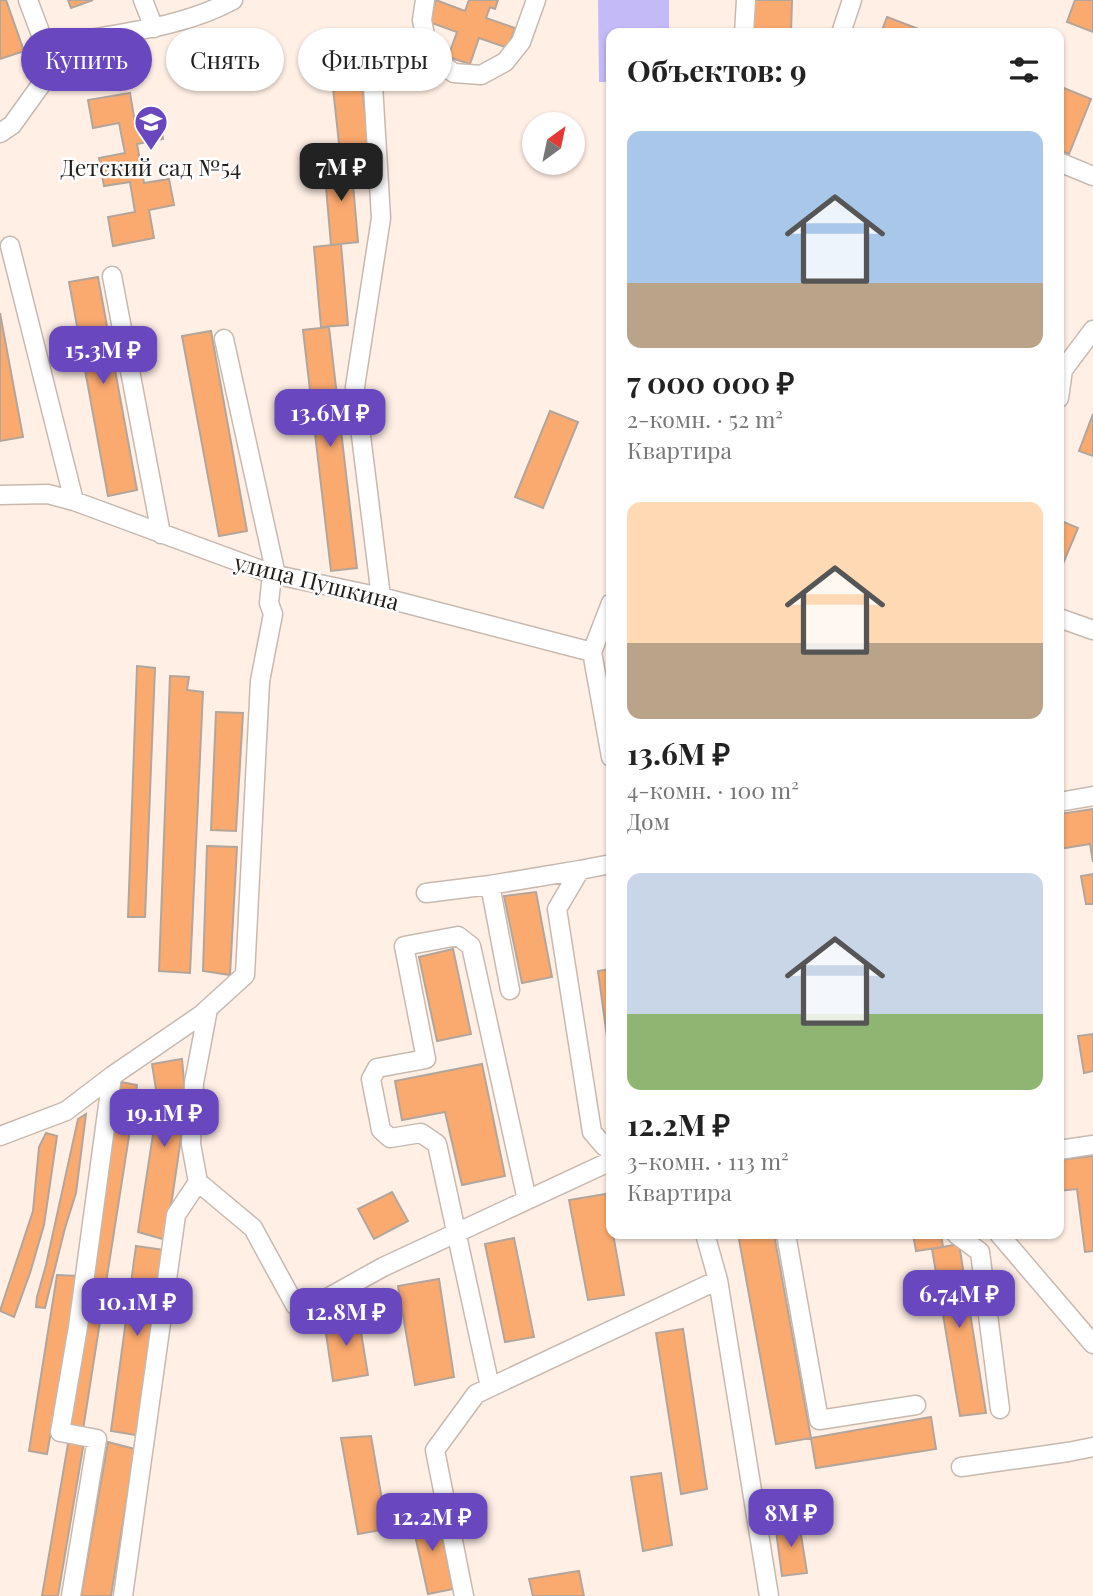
<!DOCTYPE html>
<html lang="ru">
<head>
<meta charset="utf-8">
<style>
	:root { --surface:#fff; --page:#f6f6f6; --text:#222; --muted:#767676; --accent:#6947bf }
	body { margin:0; font-family:"Playfair Display",serif; background:var(--page); color:var(--text); height:100vh; display:flex; flex-direction:column; font-size:26px; white-space:nowrap }
	* { box-sizing:border-box; margin:0 }
	p { font-size:23px; color:var(--muted) }
	.icon { flex:none; width:38px; height:38px; fill:none; stroke:currentColor; stroke-width:2; stroke-linecap:round; stroke-linejoin:round }
	.map { position:relative; flex:1; overflow:hidden }
	.drawer { position:absolute; left:606px; top:28px; width:458px; height:1211px; display:flex; flex-direction:column; background:var(--surface); border-radius:14px; box-shadow:0 2px 5px #0004 }
	.drawer>* { flex:none }
	.guide { position:absolute; left:21px; top:28px; width:480px; height:63px; display:flex; gap:14px }
	.needle { width:46px; rotate:33deg }
	.fabs { position:absolute; left:522px; top:112px; display:grid; gap:14px }
	.fabs a { display:grid; place-items:center; width:63px; height:63px; border-radius:50%; background:var(--surface); box-shadow:0 2px 5px #0004; font-size:35px }
	.price { position:absolute; translate:-50% -60px; padding:0 16px; border-radius:14px; background:var(--accent); color:#fff; font-size:23px; line-height:46px; filter:drop-shadow(0 2px 4px #0008) }
	.price::after { content:''; position:absolute; left:50%; top:42px; width:21px; height:16px; margin-left:-10px; background:inherit; clip-path:polygon(0 0,100% 0,50% 100%) }
	.price.active { background:#222; color:#fff }
	ul { padding:0; list-style:none }
	li { display:grid; align-content:center; gap:14px; height:371px; padding:0 21px }
	li span { display:grid; place-items:center; height:217px; border-radius:14px; color:#555 }
	li>.icon { margin-inline-start:auto }
	span .icon { width:126px; height:126px; fill:#fffc; stroke-width:1 }
	li b { font-size:30px }
	h2 { display:flex; justify-content:space-between; align-items:center; height:84px; padding:0 21px; font-size:30px }
	.pill { padding:0 24px; border-radius:32px; background:var(--surface); box-shadow:0 2px 5px #0004; font-size:24px; line-height:63px }
	.pill.active { background:var(--accent); color:#fff }
	.map>svg:first-child { display:block }
	.green { fill:#c4baf8 }
	.building { fill:#fbaa6f; stroke:#b4a59b; stroke-width:2 }
	.lines { fill:none; stroke-linecap:round; stroke-linejoin:round }
	.minor-casing { stroke:#c8b9af; stroke-width:21 }
	.minor { stroke:#fff; stroke-width:18 }
	.labels { text-anchor:middle; dominant-baseline:central; stroke-width:5; stroke-linejoin:round; paint-order:stroke }
	.poi-label { font-size:23px; fill:#241f1b; stroke:#fff }
	.street-label { font-size:23px; fill:#241f1b; stroke:#fff }
</style>
</head>
<body>
<div class="map">
<svg width="1093" height="1596" viewBox="0 0 1093 1596">
	<rect width="100%" height="100%" fill="#ffefe5"/>
	<!-- green -->
	<path class="green" d="M598 0H669V33H611V82H599Z"/>
	<!-- building -->
	<path class="building" d="M0 0H6L24 51 0 59Z
		M68 0H93L71 8Z
		M436 0 465 11 469 0H498L495 9 490 7 486 18 515 28 508 48 479 38 470 64 448 57 457 32 429 22Z
		M752 0H792L791 33H749Z
		M1075 0H1093V32L1067 22Z
		M887 17 924 31 923 33H881Z
		M361 76 370 160 341 162 332 79Z
		M1059 86 1091 99 1069 154 1059 150Z
		M130 93 134 117 159 113 163 139 137 144 144 183 169 179 174 205 149 210 154 238 113 246 108 217 135 212 130 182 104 186 99 158 125 153 119 123 93 128 88 100Z
		M351 161 358 242 331 245 324 164Z
		M341 244 348 325 321 327 314 247Z
		M98 277 137 490 108 496 69 282Z
		M0 313 23 437 0 441Z
		M329 327 357 568 331 571 303 330Z
		M211 331 247 531 219 536 182 336Z
		M550 411 578 422 543 508 515 497Z
		M1093 414V456L1079 451Z
		M1059 520 1078 528 1059 573Z
		M137 666 155 668 145 917H128Z
		M170 676 189 677 187 690 203 692 190 973 159 971Z
		M216 712 243 713 236 831 211 830Z
		M1093 809V862L1090 844 1059 849V814Z
		M207 846 237 847 230 975 203 971Z
		M1093 874V904H1086L1081 876Z
		M536 892 552 977 522 983 504 896Z
		M453 949 471 1034 437 1041 419 957Z
		M611 969V1066L598 971Z
		M1093 1034V1071L1084 1073 1078 1036Z
		M182 1059 186 1104 166 1240 138 1232 158 1102 152 1064Z
		M482 1064 505 1176 462 1185 445 1112 402 1120 395 1081Z
		M121 1082 137 1085 83 1430 70 1426Z
		M86 1114 76 1193 65 1228 45 1308 36 1307 37 1297 46 1265 78 1119Z
		M46 1133 57 1136 44 1225 30 1273 14 1317 0 1311 33 1211 39 1147Z
		M1093 1156V1251L1085 1252 1077 1189 1059 1191V1160Z
		M392 1192 408 1221 374 1239 358 1209Z
		M606 1194 611 1221V1234H613L624 1295 588 1300 569 1200Z
		M738 1234H774L811 1438 776 1444Z
		M913 1234H941L943 1247 916 1251Z
		M514 1238 534 1337 505 1342 485 1244Z
		M959 1244 986 1413 960 1416 932 1249Z
		M136 1246 165 1250 136 1435 111 1431Z
		M57 1275 78 1276 47 1454 29 1451Z
		M439 1279 454 1377 415 1385 398 1286Z
		M358 1314 368 1375 333 1381 324 1320Z
		M683 1329 707 1489 681 1494 656 1333Z
		M931 1417 936 1449 816 1468 811 1438Z
		M371 1436 387 1529 358 1534 341 1438Z
		M69 1438 84 1442 58 1596H42Z
		M108 1442 135 1449 111 1596H81Z
		M661 1473 672 1545 643 1551 631 1477Z
		M437 1512 453 1589 428 1594 411 1517Z
		M799 1522 807 1573 782 1576 775 1523Z
		M579 1571 584 1596H533L529 1579Z"/>
	<g class="lines">
		<defs>
			<path id="minor" d="M143 0 154 28
				M425 0 422 20 429 56 454 73 481 75 505 62 521 42 536 0
				M744 33 746 0
				M841 33 852 0
				M46 48C108 33 176 31 233 0
				M373 85 381 218 355 387 381 597
				M0 133 12 125 48 75 46 48 28 0
				M1059 162 1093 176
				M10 246 74 501
				M112 276 161 534
				M224 339 276 575
				M1059 398 1063 370 1093 330
				M0 495 48 494 74 501 272 574 381 597 592 652
				M611 603 592 652 611 757
				M1059 618 1093 630
				M1059 802 1093 796
				M611 864 580 870 557 909 592 1132 604 1146 611 1151
				M426 893 490 885
				M510 990 490 885 580 870
				M208 1009 194 1083 191 1144 198 1182 253 1228 295 1305 313 1306 383 1267 611 1161
				M0 1136 66 1111 112 1076 201 1015 245 975 260 681 273 614 269 603 272 574
				M1059 1150 1093 1145
				M705 1234 718 1280 769 1596
				M786 1234 819 1420 916 1405
				M956 1234 980 1252 1000 1409
				M999 1234 1093 1344
				M490 1387 437 1144 421 1133 390 1138 381 1130 371 1079 377 1068 426 1059 404 946 458 936 471 946 527 1200
				M961 1467 1068 1452 1093 1447
				M71 1596 97 1439 60 1432 78 1327 112 1076
				M123 1596 176 1215 198 1182
				M464 1596 435 1450 476 1394 718 1280"/>
		</defs>
		<!-- minor casing -->
		<use href="#minor" class="minor-casing"/>
		<!-- minor -->
		<use href="#minor" class="minor"/>
	</g>
	<!-- icons -->
	<defs>
		<symbol id="school-pin" viewBox="-11 -11 22 30"><path d="M0 17L-7.5 6A9.5 9.5 0 1 1 7.5 6Z" fill="#6947bf" stroke="#fff"/><path d="M0-5L7-2L0 1L-7-2ZM-4 1L0 2.5L4 1V4Q0 6-4 4Z" fill="#fff"/></symbol>
	</defs>
	<g fill-rule="evenodd">
		<use href="#school-pin" x="132" y="103" width="38" height="52"/>
	</g>
	<g class="labels">
		<!-- poi labels -->
		<g class="poi-label">
			<text x="151" y="166">Детский сад №54</text>
		</g>
		<!-- street labels -->
		<g class="street-label">
			<text transform="translate(317 581) rotate(14)">улица Пушкина</text>
		</g>
	</g>
</svg>
<div class="fabs">
<a><svg class="needle" viewBox="-14 -14 28 28"><path d="M0-13l5 13h-10z" fill="#e53935"/><path d="M0 13l5-13h-10z" fill="#767676"/></svg></a>
</div>
<b class="price active" style="left:341px;top:203px">7M ₽</b>
<b class="price" style="left:103px;top:386px">15.3M ₽</b>
<b class="price" style="left:330px;top:449px">13.6M ₽</b>
<b class="price" style="left:164px;top:1149px">19.1M ₽</b>
<b class="price" style="left:959px;top:1330px">6.74M ₽</b>
<b class="price" style="left:137px;top:1338px">10.1M ₽</b>
<b class="price" style="left:346px;top:1348px">12.8M ₽</b>
<b class="price" style="left:791px;top:1549px">8M ₽</b>
<b class="price" style="left:432px;top:1553px">12.2M ₽</b>
<div class="guide">
<a class="pill active">Купить</a>
<a class="pill">Снять</a>
<a class="pill">Фильтры</a>
</div>
<section class="drawer">
<h2>Объектов: 9<svg class="icon" aria-label="filters" viewBox="0 0 24 24"><path d="M4 7h16M4 17h16"/><circle cx="9" cy="7" r="2"/><circle cx="15" cy="17" r="2"/></svg></h2>
<ul>
<li><span style="background:linear-gradient(#a9c7e8 70%,#b9a48a 0)"><svg class="icon" aria-label="home" viewBox="0 0 24 24"><path d="M3 11l9-7 9 7M6 9v11h12V9"/></svg></span><div><b>7 000 000 ₽</b><p>2-комн. · 52 m²</p><p>Квартира</p></div></li>
<li><span style="background:linear-gradient(#ffd9b3 65%,#b9a48a 0)"><svg class="icon" aria-label="home" viewBox="0 0 24 24"><path d="M3 11l9-7 9 7M6 9v11h12V9"/></svg></span><div><b>13.6M ₽</b><p>4-комн. · 100 m²</p><p>Дом</p></div></li>
<li><span style="background:linear-gradient(#c9d6e8 65%,#8fb573 0)"><svg class="icon" aria-label="home" viewBox="0 0 24 24"><path d="M3 11l9-7 9 7M6 9v11h12V9"/></svg></span><div><b>12.2M ₽</b><p>3-комн. · 113 m²</p><p>Квартира</p></div></li>
</ul>
</section>
</div>
</body>
</html>
